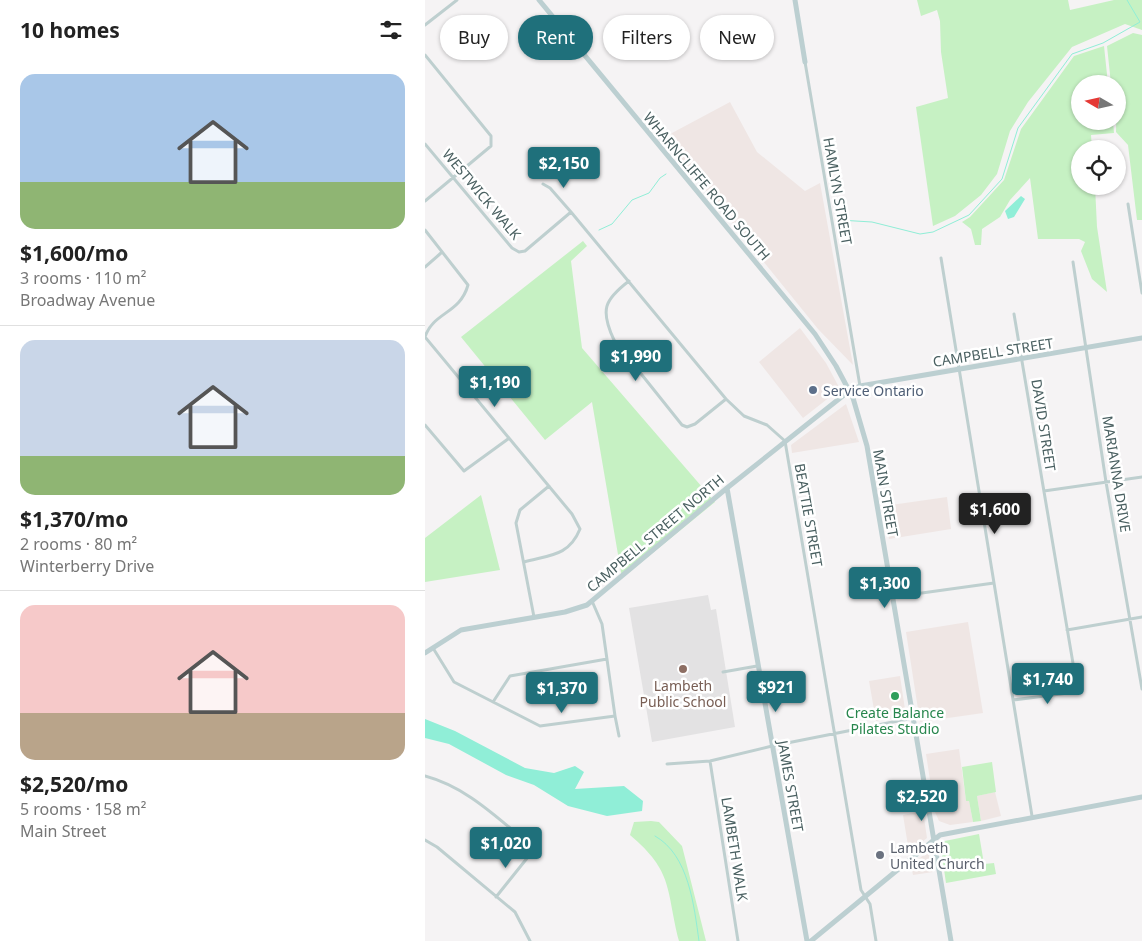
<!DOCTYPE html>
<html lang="en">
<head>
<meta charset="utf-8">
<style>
	:root { --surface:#fff; --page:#f2f2f2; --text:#222; --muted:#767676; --line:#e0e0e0; --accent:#1f707b }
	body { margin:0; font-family:"Noto Sans",sans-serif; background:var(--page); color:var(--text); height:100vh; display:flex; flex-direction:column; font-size:19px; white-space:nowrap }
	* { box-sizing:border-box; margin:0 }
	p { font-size:16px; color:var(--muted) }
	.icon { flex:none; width:28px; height:28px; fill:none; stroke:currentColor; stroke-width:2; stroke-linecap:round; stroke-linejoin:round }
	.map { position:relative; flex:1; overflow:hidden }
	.side { display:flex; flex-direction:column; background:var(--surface); width:425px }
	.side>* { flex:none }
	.guide { position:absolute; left:15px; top:15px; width:475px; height:45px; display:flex; gap:10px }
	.needle { width:32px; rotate:279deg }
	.controls { position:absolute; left:646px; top:75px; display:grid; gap:10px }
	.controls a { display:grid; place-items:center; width:55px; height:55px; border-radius:50%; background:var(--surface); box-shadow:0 1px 4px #0004; font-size:25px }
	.price { position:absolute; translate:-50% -42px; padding:0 11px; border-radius:5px; background:var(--accent); color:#fff; font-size:16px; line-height:32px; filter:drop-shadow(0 1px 2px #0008) }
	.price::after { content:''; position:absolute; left:50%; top:30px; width:15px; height:11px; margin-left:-8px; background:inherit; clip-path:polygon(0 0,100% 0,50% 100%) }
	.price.selected { background:#222; color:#fff }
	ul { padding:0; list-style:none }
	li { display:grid; align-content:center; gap:10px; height:265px; padding:0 20px }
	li+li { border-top:1px solid var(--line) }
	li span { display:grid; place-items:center; height:155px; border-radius:15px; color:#555 }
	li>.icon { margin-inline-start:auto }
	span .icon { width:90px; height:90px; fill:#fffc; stroke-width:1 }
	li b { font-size:21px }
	h2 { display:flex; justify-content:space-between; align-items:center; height:60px; padding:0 20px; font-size:21px }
	.chip { padding:0 18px; border-radius:22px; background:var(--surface); box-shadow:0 1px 4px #0004; font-size:18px; line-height:45px }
	.chip.selected { background:var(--accent); color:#fff }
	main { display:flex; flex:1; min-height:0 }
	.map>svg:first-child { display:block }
	.commercial { fill:#efe6e4 }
	.education { fill:#e3e2e3 }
	.green { fill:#c6f1c3 }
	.water { fill:#90eed7 }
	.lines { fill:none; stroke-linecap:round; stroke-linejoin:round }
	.stream { stroke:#90eed7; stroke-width:1 }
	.street { stroke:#becfcf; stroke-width:3 }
	.secondary { stroke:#bccfd1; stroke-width:5 }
	.service-dot { fill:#5c6f8a; stroke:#fff; stroke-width:2 }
	.education-dot { fill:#8d6e63; stroke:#fff; stroke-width:2 }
	.leisure-dot { fill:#2e9e5b; stroke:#fff; stroke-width:2 }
	.worship-dot { fill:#6b7280; stroke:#fff; stroke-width:2 }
	.labels { text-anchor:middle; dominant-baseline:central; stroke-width:5; stroke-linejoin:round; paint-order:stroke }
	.street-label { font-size:14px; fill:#4a6061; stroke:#fff }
	.service-label { font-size:14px; fill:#4e5e75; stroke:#fff; text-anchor:start }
	.education-label { font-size:14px; fill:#785e54; stroke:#fff }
	.leisure-label { font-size:14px; fill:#27864d; stroke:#fff }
	.worship-label { font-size:14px; fill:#5b616d; stroke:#fff; text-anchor:start }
</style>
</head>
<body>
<main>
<section class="side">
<h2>10 homes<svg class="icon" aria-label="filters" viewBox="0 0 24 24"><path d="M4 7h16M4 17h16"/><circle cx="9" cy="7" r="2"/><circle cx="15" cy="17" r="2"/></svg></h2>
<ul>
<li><span style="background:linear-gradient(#a9c7e8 70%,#8fb573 0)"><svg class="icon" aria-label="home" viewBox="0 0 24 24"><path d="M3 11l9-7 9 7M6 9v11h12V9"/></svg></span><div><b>$1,600/mo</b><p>3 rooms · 110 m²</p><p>Broadway Avenue</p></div></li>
<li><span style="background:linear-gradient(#c9d6e8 75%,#8fb573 0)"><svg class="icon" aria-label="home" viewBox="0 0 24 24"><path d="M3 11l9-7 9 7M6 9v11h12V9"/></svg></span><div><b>$1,370/mo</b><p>2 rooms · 80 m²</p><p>Winterberry Drive</p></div></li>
<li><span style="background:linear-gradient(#f6c9c9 70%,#b9a48a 0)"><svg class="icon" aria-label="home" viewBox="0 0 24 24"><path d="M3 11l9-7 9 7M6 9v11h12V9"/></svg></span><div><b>$2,520/mo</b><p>5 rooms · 158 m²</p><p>Main Street</p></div></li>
</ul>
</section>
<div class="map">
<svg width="717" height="941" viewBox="0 0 717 941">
	<rect width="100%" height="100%" fill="#f5f3f4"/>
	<!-- commercial -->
	<path class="commercial" d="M305 102 332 152 380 191 395 183 428 365 393 329 242 142 247 133Z
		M375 328 401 363 415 389 378 418 334 362Z
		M421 404 434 442 367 453 366 445Z
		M522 497 526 529 464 539 459 506Z
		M543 622 558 713 495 722 481 632Z
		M475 676 481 716 451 721 444 681Z
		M534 749 541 801H544L548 822 525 825 514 821 510 812 501 754Z
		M570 792 576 816 556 821 552 796Z
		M498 811 502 838 484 852 478 815Z
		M503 851 508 872 488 875 486 866Z"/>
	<!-- education -->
	<path class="education" d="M283 595 286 610 291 609 310 727 227 742 204 608Z"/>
	<!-- green -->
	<path class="green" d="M492 0H643L645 10 689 0H717V30L700 24 647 47 603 102 585 131 572 174 556 195 530 216 508 226 491 107 523 98 516 52 515 21 512 10 496 16Z
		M708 33 717 35V220H712L703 145 691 132 692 84H686L682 46Z
		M679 46 683 84H655V121H688L689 133 666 135 667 149H655V186H670L672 227 682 292 667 279 656 251 660 242 654 239H613L605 178 585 200 575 217 557 229 556 245H550L546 229 537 222 545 217 579 180 596 129 649 56Z
		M158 241 162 246 146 261 157 348 290 502 197 578 167 402 120 440 36 337Z
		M56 495 75 570 0 582V538Z
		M567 762 571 792 552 796 556 821 548 822 544 801H541L537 767Z
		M226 821 234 822 257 846 281 941H254C241 890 249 872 205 835L209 822Z
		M554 834 559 864 569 863 571 874 521 883 515 842Z"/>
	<!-- water -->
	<path class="water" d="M596 196 600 199 589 217 583 219 580 211Z
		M0 719 30 731 100 768 129 773 150 766 159 772 150 789 199 786 218 801 217 811 182 816 143 806 109 785 81 775 24 744 0 738Z"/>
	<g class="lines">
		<!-- stream -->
		<path class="stream" d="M410 207 414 220 447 222 495 234 508 232 544 215 577 179 593 128 647 54 678 43 715 22 702 0
			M174 230 187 224 207 200 224 193 235 178 241 174
			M230 836C264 855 269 906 274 941"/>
		<!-- street -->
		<path class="street" d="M0 25 32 0
			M0 55 66 136V146L0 201
			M380 62 435 386
			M0 144 87 248 94 252 100 251 146 212
			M118 184 125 188 146 212 301 399 319 416 342 425 360 441 436 890 445 904 451 941
			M703 204 717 293
			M0 230 43 285C35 314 8 312 0 337L147 514 155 529C144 556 125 555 99 562
			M516 258 607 816
			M648 262 681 482 717 689
			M0 267 16 253
			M204 281C179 300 175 310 189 340L257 425 262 427 270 424 301 399
			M0 425 39 471 83 439
			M619 491 717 477
			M468 597 569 583
			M109 617 91 523 95 510 124 486
			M642 630 717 617
			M8 648 29 682 115 726 190 716 177 624 167 601
			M298 672 332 666
			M588 700 643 693 650 688 651 681 589 314
			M68 702 85 676 182 659
			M190 716 194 736
			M285 761 313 941
			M242 764 285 761 347 746 488 718
			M0 776C41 787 70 816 102 842L107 852 71 897
			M0 840 12 847 90 912 105 941"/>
		<!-- secondary -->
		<path class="secondary" d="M114 0 390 334 411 366 428 398 442 446 526 941
			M370 0 380 62
			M302 488 382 941
			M0 653 36 630 140 612 162 605 302 488 424 391 435 386 717 338
			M386 941 515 835 717 797"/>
	</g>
	<!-- markers -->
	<circle class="service-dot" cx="388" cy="390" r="5"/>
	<circle class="education-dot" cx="258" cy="669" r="5"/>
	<circle class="leisure-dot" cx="470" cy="696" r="5"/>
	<circle class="worship-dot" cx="455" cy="855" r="5"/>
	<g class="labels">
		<!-- street labels -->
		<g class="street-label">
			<text transform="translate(282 186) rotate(50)">WHARNCLIFFE ROAD SOUTH</text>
			<text transform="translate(413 191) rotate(80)">HAMLYN STREET</text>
			<text transform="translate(57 194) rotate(50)">WESTWICK WALK</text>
			<text transform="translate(568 352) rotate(-9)">CAMPBELL STREET</text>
			<text transform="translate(619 425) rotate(81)">DAVID STREET</text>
			<text transform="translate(692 474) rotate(81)">MARIANNA DRIVE</text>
			<text transform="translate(461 493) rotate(80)">MAIN STREET</text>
			<text transform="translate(384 515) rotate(80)">BEATTIE STREET</text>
			<text transform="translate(230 533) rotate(-40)">CAMPBELL STREET NORTH</text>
			<text transform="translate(366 786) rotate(80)">JAMES STREET</text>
			<text transform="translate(310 849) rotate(81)">LAMBETH WALK</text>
		</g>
		<!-- service labels -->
		<g class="service-label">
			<text x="398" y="390">Service Ontario</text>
		</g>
		<!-- education labels -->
		<g class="education-label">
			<text x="258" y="685">Lambeth<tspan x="258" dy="16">Public School</tspan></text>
		</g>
		<!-- leisure labels -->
		<g class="leisure-label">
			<text x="470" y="712">Create Balance<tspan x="470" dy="16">Pilates Studio</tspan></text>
		</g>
		<!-- worship labels -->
		<g class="worship-label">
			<text x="465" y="847">Lambeth<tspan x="465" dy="16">United Church</tspan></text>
		</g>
	</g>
</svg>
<div class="controls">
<a><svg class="needle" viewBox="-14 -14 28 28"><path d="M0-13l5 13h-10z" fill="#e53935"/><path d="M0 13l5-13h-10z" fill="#767676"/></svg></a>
<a><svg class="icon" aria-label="locate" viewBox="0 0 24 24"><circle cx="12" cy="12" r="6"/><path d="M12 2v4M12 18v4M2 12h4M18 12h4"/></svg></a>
</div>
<b class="price" style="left:139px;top:189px">$2,150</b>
<b class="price" style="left:211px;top:382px">$1,990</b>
<b class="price" style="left:70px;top:408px">$1,190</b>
<b class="price selected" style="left:570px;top:535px">$1,600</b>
<b class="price" style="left:460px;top:609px">$1,300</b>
<b class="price" style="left:623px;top:705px">$1,740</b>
<b class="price" style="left:351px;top:713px">$921</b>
<b class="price" style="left:137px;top:714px">$1,370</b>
<b class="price" style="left:497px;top:822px">$2,520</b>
<b class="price" style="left:81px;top:869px">$1,020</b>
<div class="guide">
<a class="chip">Buy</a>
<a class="chip selected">Rent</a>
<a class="chip">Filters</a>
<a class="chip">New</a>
</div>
</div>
</main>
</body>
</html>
